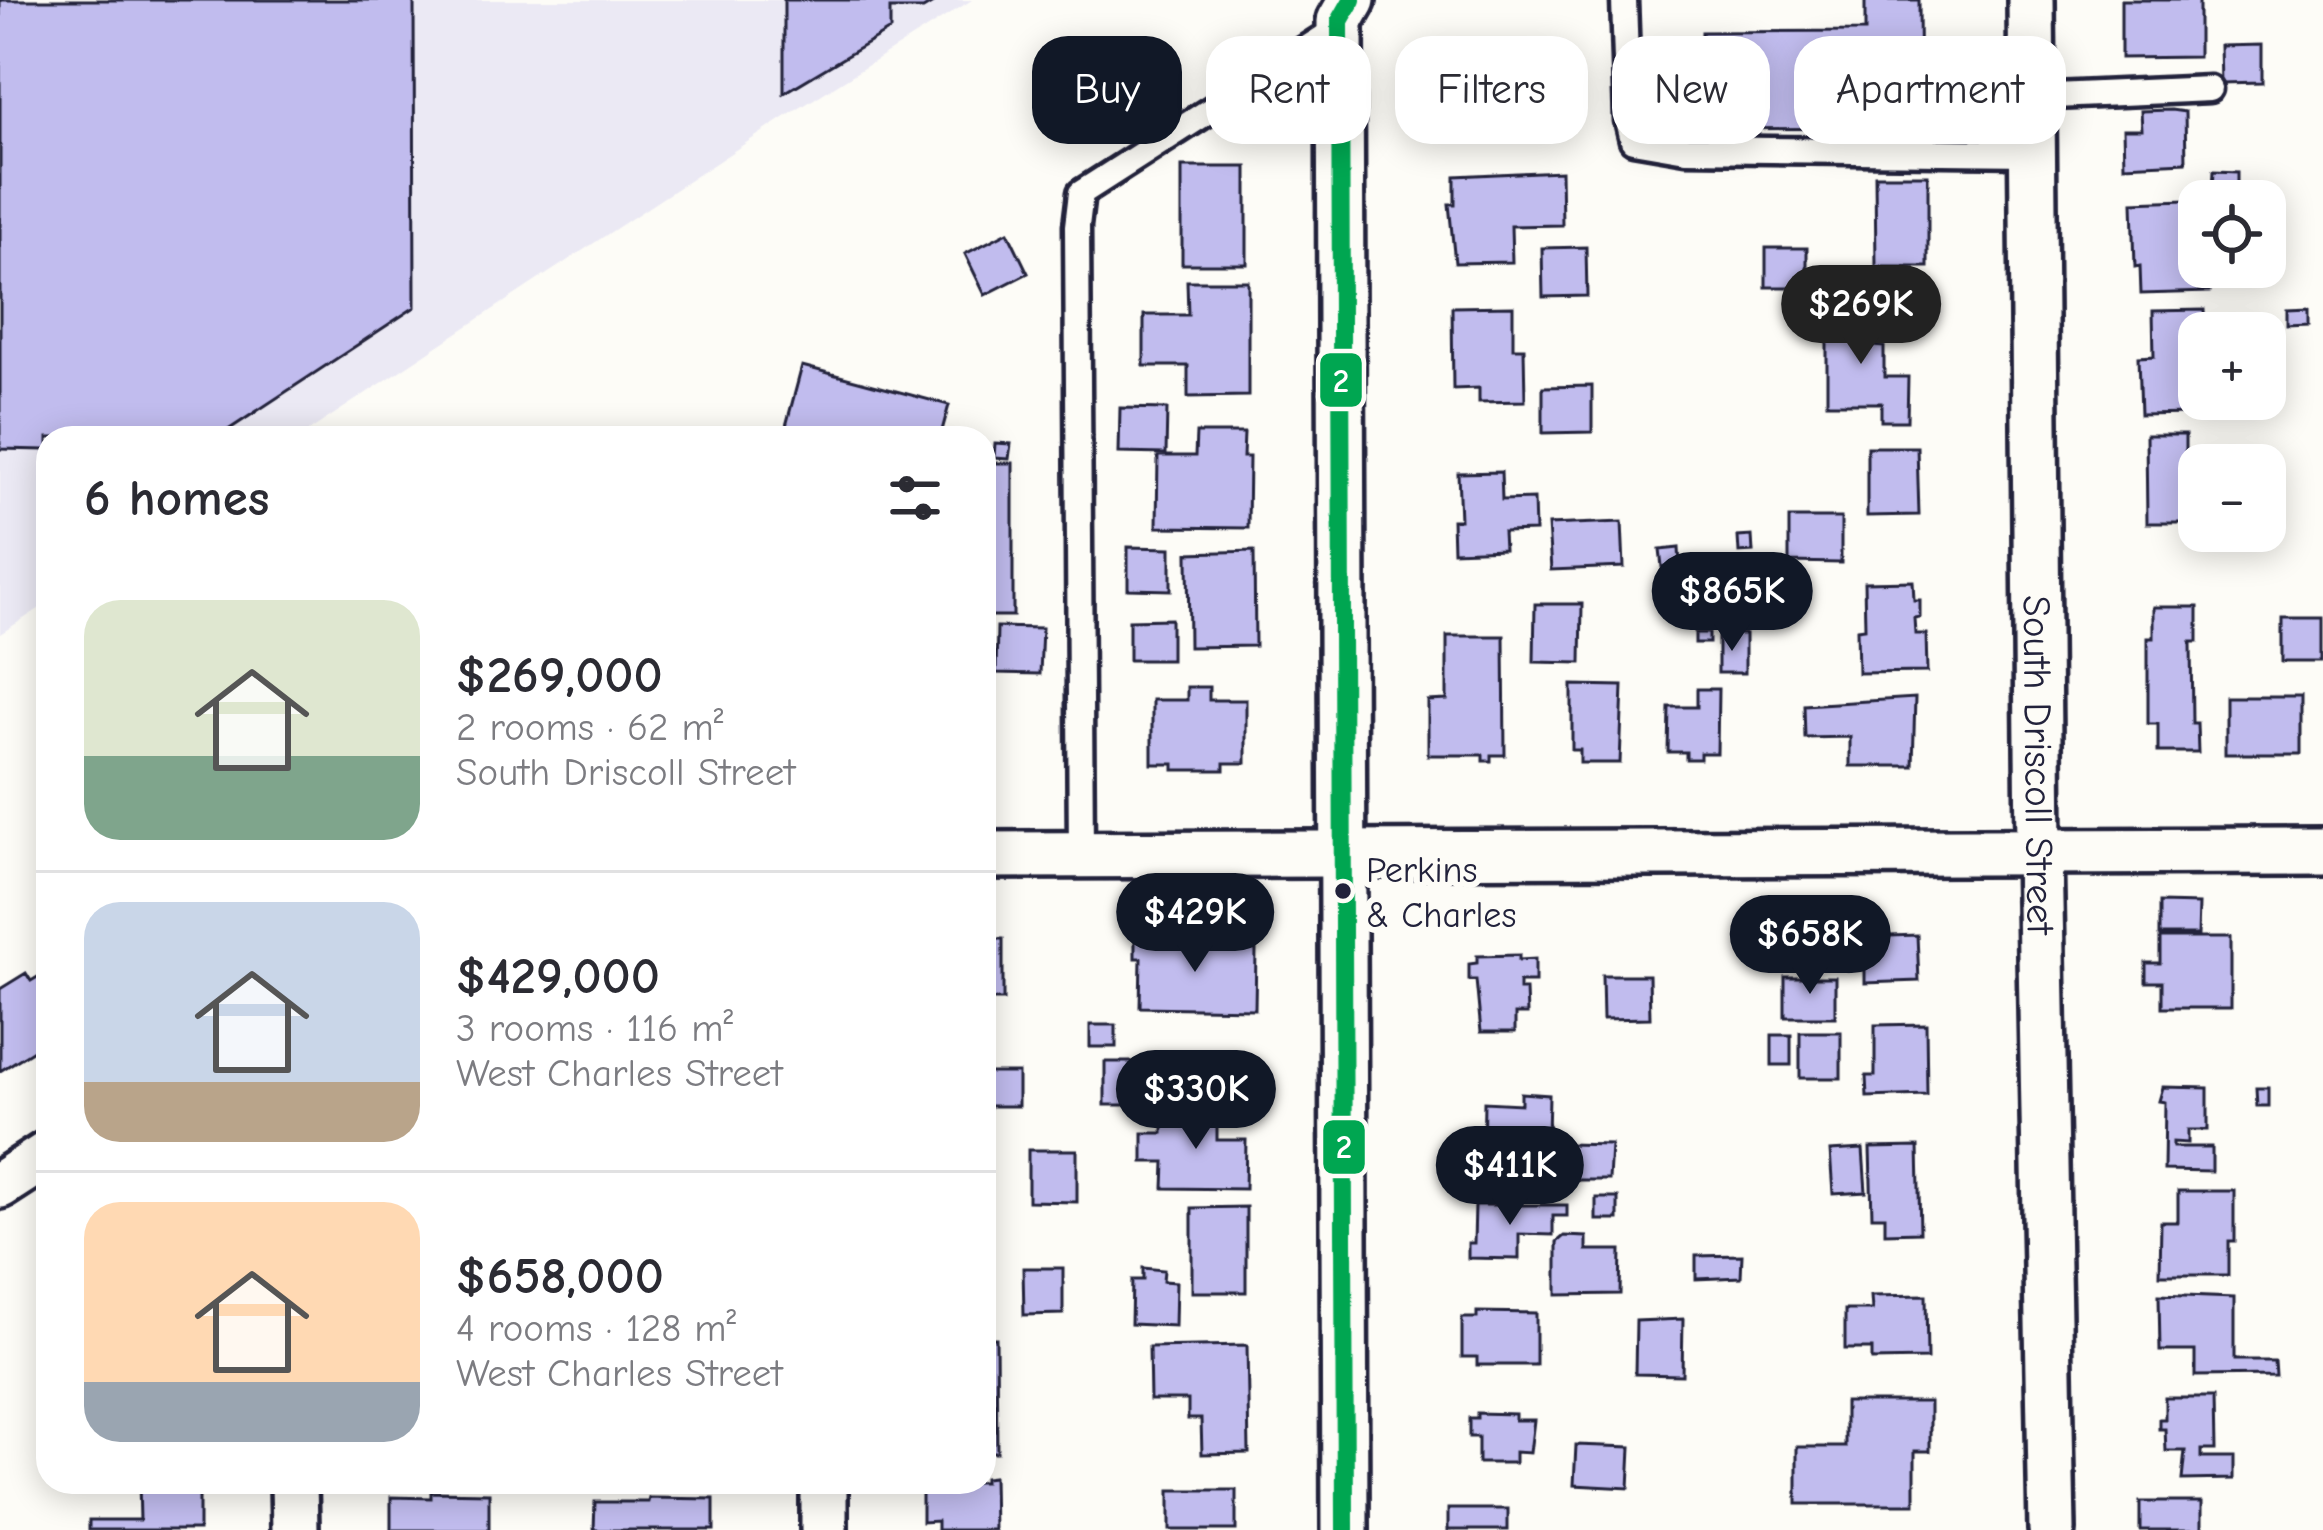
<!DOCTYPE html>
<html lang="en">
<head>
<meta charset="utf-8">
<style>
	:root { --surface:#fff; --page:#f2f2f3; --text:#2b2b33; --muted:#7c7c81; --line:#e1e1e2; --accent:#111827 }
	body { margin:0; font-family:"Comic Neue",sans-serif; background:var(--page); color:var(--text); height:100vh; display:flex; flex-direction:column; font-size:45px; white-space:nowrap }
	* { box-sizing:border-box; margin:0 }
	p { font-size:39px; color:var(--muted) }
	.icon { flex:none; width:66px; height:66px; fill:none; stroke:currentColor; stroke-width:2; stroke-linecap:round; stroke-linejoin:round }
	.map { position:relative; flex:1; overflow:hidden }
	.details { position:absolute; left:36px; top:426px; width:960px; height:1068px; display:flex; flex-direction:column; background:var(--surface); border-radius:36px; box-shadow:0 6px 30px #0003 }
	.details>* { flex:none }
	.hud { position:absolute; left:1032px; top:36px; width:1110px; height:108px; display:flex; gap:24px }
	.controls { position:absolute; left:2178px; top:180px; display:grid; gap:24px }
	.controls a { display:grid; place-items:center; width:108px; height:108px; border-radius:24px; background:var(--surface); box-shadow:0 6px 30px #0003; font-size:60px }
	.price { position:absolute; translate:-50% -102px; padding:0 27px; border-radius:42px; background:var(--accent); color:#fff; font-size:39px; line-height:78px; filter:drop-shadow(0 3px 6px #0008) }
	.price::after { content:''; position:absolute; left:50%; top:72px; width:36px; height:27px; margin-left:-18px; background:inherit; clip-path:polygon(0 0,100% 0,50% 100%) }
	.price.selected { background:#222; color:#fff }
	ul { padding:0; list-style:none }
	li { display:flex; align-items:center; gap:36px; height:300px; padding:0 48px }
	li+li { border-top:3px solid var(--line) }
	li span { display:grid; place-items:center; flex:none; width:336px; height:240px; border-radius:36px; color:#555 }
	li>.icon { margin-inline-start:auto }
	span .icon { width:144px; height:144px; fill:#fffc; stroke-width:1 }
	li b { font-size:51px }
	h2 { display:flex; justify-content:space-between; align-items:center; height:144px; padding:0 48px; font-size:51px }
	.chip { padding:0 42px; border-radius:36px; background:var(--surface); box-shadow:0 6px 30px #0003; font-size:42px; line-height:108px }
	.chip.selected { background:var(--accent); color:#fff }
	.map>svg:first-child { display:block }
	.built { fill:#ebe9f4 }
	.building { fill:#c1bcee; stroke:#22223b; stroke-width:3 }
	.lines { fill:none; stroke-linecap:round; stroke-linejoin:round }
	.service-casing { stroke:#22223b; stroke-width:33 }
	.minor-casing { stroke:#22223b; stroke-width:54 }
	.service { stroke:#fdfcf7; stroke-width:24 }
	.minor { stroke:#fdfcf7; stroke-width:45 }
	.bus-1-casing { stroke:#fdfcf7; stroke-width:27 }
	.bus-1 { stroke:#00a651; stroke-width:18 }
	.bus-dot { fill:#22223b; stroke:#fdfcf7; stroke-width:4.5 }
	.labels { text-anchor:middle; dominant-baseline:central; stroke-width:12; stroke-linejoin:round; paint-order:stroke }
	.bus-label { font-size:36px; fill:#22223b; stroke:#fdfcf7; text-anchor:start }
	.street-label { font-size:39px; fill:#22223b; stroke:#fdfcf7 }
	.line-badge { stroke:#fdfcf7; stroke-width:4.5 }
	.badge-label { font-size:33px; text-anchor:middle; font-weight:bold; fill:#fff }
</style>
</head>
<body>
<div class="map">
<svg width="2323" height="1530" viewBox="0 0 2323 1530">
	<rect width="100%" height="100%" fill="#fdfcf7"/>
	<filter id="ink" filterUnits="userSpaceOnUse"><feTurbulence type="fractalNoise" baseFrequency=".00833" numOctaves="2"/><feDisplacementMap in="SourceGraphic" scale="24" xChannelSelector="R" yChannelSelector="G"/><feConvolveMatrix kernelMatrix="1 2 1 2 8 2 1 2 1" color-interpolation-filters="sRGB"/></filter>
	<g filter="url(#ink)">
		<!-- built -->
		<path class="built" d="M0 0H972L787 116 298 438H48V603L0 634Z"/>
		<!-- building -->
		<path class="building" d="M0 0H414L415 307 216 438H48V455L45 450 0 449Z
			M784 0H938L923 9H890V30L784 93Z
			M1865 0H1919L1920 128 1703 129 1702 32 1865 31Z
			M2121 0H2198V57L2121 58Z
			M2262 45V82L2221 83 2220 46Z
			M2171 110 2185 112 2186 162 2124 165 2123 129H2142L2141 111Z
			M1182 167H1247V264H1182Z
			M1561 171 1562 225 1511 226 1512 262 1455 263 1449 204H1455V176Z
			M2213 171 2236 172V192L2212 191Z
			M1875 175H1928V267H1876Z
			M2186 200 2187 242H2199V267H2208L2209 292 2141 294 2140 266 2135 267 2133 202Z
			M1008 232 1028 273 985 295 965 254Z
			M1586 247 1587 296 1543 297 1542 248Z
			M1766 248H1807V287H1766Z
			M1187 281H1248V396L1188 397V366H1144V315H1188Z
			M1513 306V348H1524L1525 401 1479 402V388L1453 389 1452 307Z
			M2309 308V324L2287 325V309Z
			M2204 310 2205 333H2199V358H2189L2191 414 2140 415 2138 357 2154 356 2153 311Z
			M1827 311H1873V346L1884 347V377H1908L1907 421H1881V403H1827Z
			M802 366 949 405 940 438H831L786 426Z
			M1592 386V432L1543 433V387Z
			M1120 408 1167 409 1166 454 1119 453Z
			M1196 433H1244L1243 457H1249L1248 528 1157 527 1158 456H1195Z
			M2146 435H2185V471H2199V523H2147Z
			M995 443 1011 444 1009 459 994 458Z
			M1867 447H1917L1919 515 1867 516Z
			M984 463H1013V616H984Z
			M1501 472 1502 500 1534 499 1535 531 1503 532 1504 549 1453 551 1452 520H1460L1458 473Z
			M1789 518H1841V563L1789 562Z
			M1622 522 1624 567 1551 570 1548 525Z
			M1752 536 1753 552 1739 553 1738 537Z
			M1128 547 1171 548V590L1128 589Z
			M1679 548 1680 565 1662 567 1660 550Z
			M1254 551 1255 646 1189 647 1188 553Z
			M1913 581 1914 600H1920V617L1914 618 1915 634H1926L1927 672 1858 673 1857 629 1865 628 1864 582Z
			M1535 604H1582L1581 663 1534 662Z
			M2154 607H2198V642H2191L2192 723H2197L2198 752H2158V724H2148V638H2154Z
			M2283 618H2323V662H2283Z
			M1171 619V660H1129V620Z
			M997 627 1042 628 1040 674 996 673Z
			M1695 633H1709V643H1695Z
			M1718 634H1745V673H1718Z
			M1447 636H1504L1505 755H1491V761H1483V755H1428V701L1447 700Z
			M1572 685 1623 686 1620 763H1580V750H1572Z
			M984 686H995V754H984Z
			M1187 687H1209V700H1246V763H1224V770H1174V764H1152V700H1187Z
			M1697 689H1718L1717 753H1700V759H1686V752H1668L1669 707H1697Z
			M2226 697H2302V754H2226Z
			M1915 698 1913 766H1850V737L1805 738 1804 705Z
			M2159 903 2199 904 2198 935H2159Z
			M1917 935 1919 981 1865 983V970H1847V945L1864 944 1863 937Z
			M1135 937 1194 938 1193 949 1256 950 1255 1009 1140 1007 1141 958H1135Z
			M2160 938H2231V1008H2162V982H2146V963H2160Z
			M984 939H1003V1000H984Z
			M1519 955V960L1535 959V982H1519V990H1526L1527 1014H1515V1032H1481L1476 980H1469V964L1477 963V956Z
			M46 972 48 1041 0 1071V989L26 973 31 981Z
			M1602 975H1649L1650 1018 1603 1019Z
			M1785 977H1835V1017H1785Z
			M1926 1024 1927 1095 1867 1097 1866 1076H1875V1025Z
			M1090 1025H1116V1047H1090Z
			M1800 1032H1841V1078H1800Z
			M1772 1035H1791V1065H1772Z
			M1105 1062H1145L1147 1105H1105Z
			M984 1073H1018V1106H989V1169H984Z
			M2163 1087 2208 1088V1130H2188V1143L2173 1142V1147H2212V1171L2164 1170 2165 1102 2159 1101Z
			M2256 1088H2268V1106H2257Z
			M1521 1093 1549 1095 1548 1137 1530 1136 1529 1154 1483 1153 1484 1102 1521 1104Z
			M1163 1108H1217V1140H1246L1245 1189 1164 1188 1165 1162H1143V1133H1163Z
			M1565 1144 1611 1145 1609 1180H1565Z
			M1918 1147 1920 1232 1885 1233V1216H1872L1870 1148Z
			M1863 1149 1866 1192 1833 1194 1830 1151Z
			M1028 1150H1077V1202L1028 1201Z
			M2178 1191H2234V1241H2228V1275H2160L2161 1222H2178Z
			M1596 1198H1618V1220H1596Z
			M1475 1205H1567V1216H1553V1235L1519 1234V1259L1468 1258V1243H1474Z
			M1246 1207V1292H1192V1208Z
			M1564 1236 1587 1237V1250H1621L1620 1294 1557 1295V1242Z
			M1742 1255 1741 1277 1696 1279V1256Z
			M1023 1268H1063V1314L1024 1315Z
			M1143 1268 1164 1270 1163 1281 1176 1282 1175 1326 1131 1324 1132 1280H1143Z
			M1926 1295 1927 1359 1872 1360V1349H1845V1310H1872L1871 1296Z
			M2159 1295 2234 1298V1360H2274L2275 1375 2195 1376V1351H2160Z
			M1477 1312 1536 1313V1365H1477V1357H1462V1318H1477Z
			M1683 1319 1682 1375 1635 1374 1636 1321Z
			M984 1338H996L997 1452H984Z
			M1247 1345 1249 1453 1202 1454 1201 1419H1188V1400H1150L1149 1347Z
			M2165 1398H2213L2214 1450H2201V1458H2234V1479L2182 1480 2185 1451H2166L2165 1429H2159V1419H2165Z
			M1845 1402H1930V1451H1915V1504H1797V1447H1845Z
			M1477 1413 1515 1414V1420H1534L1530 1453 1515 1452V1463H1478V1437H1469V1418H1477Z
			M1576 1445 1631 1447 1629 1488 1574 1485Z
			M993 1477 994 1530H937V1521L922 1522V1482H984V1478Z
			M139 1482H199V1530H89V1520H140Z
			M1170 1490H1236V1530H1170Z
			M431 1492 489 1493V1530H391V1497L431 1498Z
			M649 1498 714 1499V1530H594L595 1502H648Z
			M2140 1502H2202V1530H2140Z
			M1448 1509H1508V1530H1448Z"/>
		<g class="lines">
			<defs>
				<path id="service" d="M1624 0 1628 120 1633 140 1686 149 2032 153
					M2032 97 2210 89
					M1081 856 1077 226 1081 193 1340 27"/>
				<g id="minor">
					<path id="s1" d="M2031 0 2039 850 2052 1530"/>
					<path d="M984 855 2323 851"/>
					<path d="M0 1185 48 1154"/>
					<path d="M294 1482 295 1530"/>
					<path d="M824 1530V1482"/>
					<path d="M1345 1530 1340 21 1352 0"/>
				</g>
			</defs>
			<!-- service casing -->
			<use href="#service" class="service-casing"/>
			<!-- minor casing -->
			<use href="#minor" class="minor-casing"/>
			<!-- service -->
			<use href="#service" class="service"/>
			<!-- minor -->
			<use href="#minor" class="minor"/>
			<defs>
				<path id="bus-1" d="M1345 1530 1340 21 1352 0"/>
			</defs>
			<!-- bus-1 casing -->
			<use href="#bus-1" class="bus-1-casing"/>
			<!-- bus-1 -->
			<use href="#bus-1" class="bus-1"/>
		</g>
	</g>
	<!-- markers -->
	<circle class="bus-dot" cx="1343" cy="891" r="10"/>
	<g class="labels">
		<!-- bus labels -->
		<g class="bus-label">
			<text x="1366" y="870">Perkins<tspan x="1366" dy="45">&amp; Charles</tspan></text>
		</g>
		<!-- street labels -->
		<g class="street-label">
			<text stroke="none"><textPath href="#s1" startOffset="765">South Driscoll Street</textPath></text>
		</g>
	</g>
	<g class="line-badge">
		<rect x="1318" y="351" width="46" height="58" rx="12" fill="#00a651"/>
		<rect x="1321" y="1118" width="46" height="58" rx="12" fill="#00a651"/>
	</g>
	<g class="badge-label">
		<text x="1341" y="392">2</text>
		<text x="1344" y="1158">2</text>
	</g>
</svg>
<div class="controls">
<a><svg class="icon" aria-label="locate" viewBox="0 0 24 24"><circle cx="12" cy="12" r="6"/><path d="M12 2v4M12 18v4M2 12h4M18 12h4"/></svg></a>
<a>+</a>
<a>−</a>
</div>
<b class="price selected" style="left:1861px;top:367px">$269K</b>
<b class="price" style="left:1732px;top:654px">$865K</b>
<b class="price" style="left:1195px;top:975px">$429K</b>
<b class="price" style="left:1810px;top:997px">$658K</b>
<b class="price" style="left:1196px;top:1152px">$330K</b>
<b class="price" style="left:1510px;top:1228px">$411K</b>
<div class="hud">
<a class="chip selected">Buy</a>
<a class="chip">Rent</a>
<a class="chip">Filters</a>
<a class="chip">New</a>
<a class="chip">Apartment</a>
</div>
<section class="details">
<h2>6 homes<svg class="icon" aria-label="filters" viewBox="0 0 24 24"><path d="M4 7h16M4 17h16"/><circle cx="9" cy="7" r="2"/><circle cx="15" cy="17" r="2"/></svg></h2>
<ul>
<li><span style="background:linear-gradient(#dfe7d0 65%,#7fa58c 0)"><svg class="icon" aria-label="home" viewBox="0 0 24 24"><path d="M3 11l9-7 9 7M6 9v11h12V9"/></svg></span><div><b>$269,000</b><p>2 rooms · 62 m²</p><p>South Driscoll Street</p></div></li>
<li><span style="background:linear-gradient(#c9d6e8 75%,#b9a48a 0)"><svg class="icon" aria-label="home" viewBox="0 0 24 24"><path d="M3 11l9-7 9 7M6 9v11h12V9"/></svg></span><div><b>$429,000</b><p>3 rooms · 116 m²</p><p>West Charles Street</p></div></li>
<li><span style="background:linear-gradient(#ffd9b3 75%,#9aa5b1 0)"><svg class="icon" aria-label="home" viewBox="0 0 24 24"><path d="M3 11l9-7 9 7M6 9v11h12V9"/></svg></span><div><b>$658,000</b><p>4 rooms · 128 m²</p><p>West Charles Street</p></div></li>
</ul>
</section>
</div>
</body>
</html>
